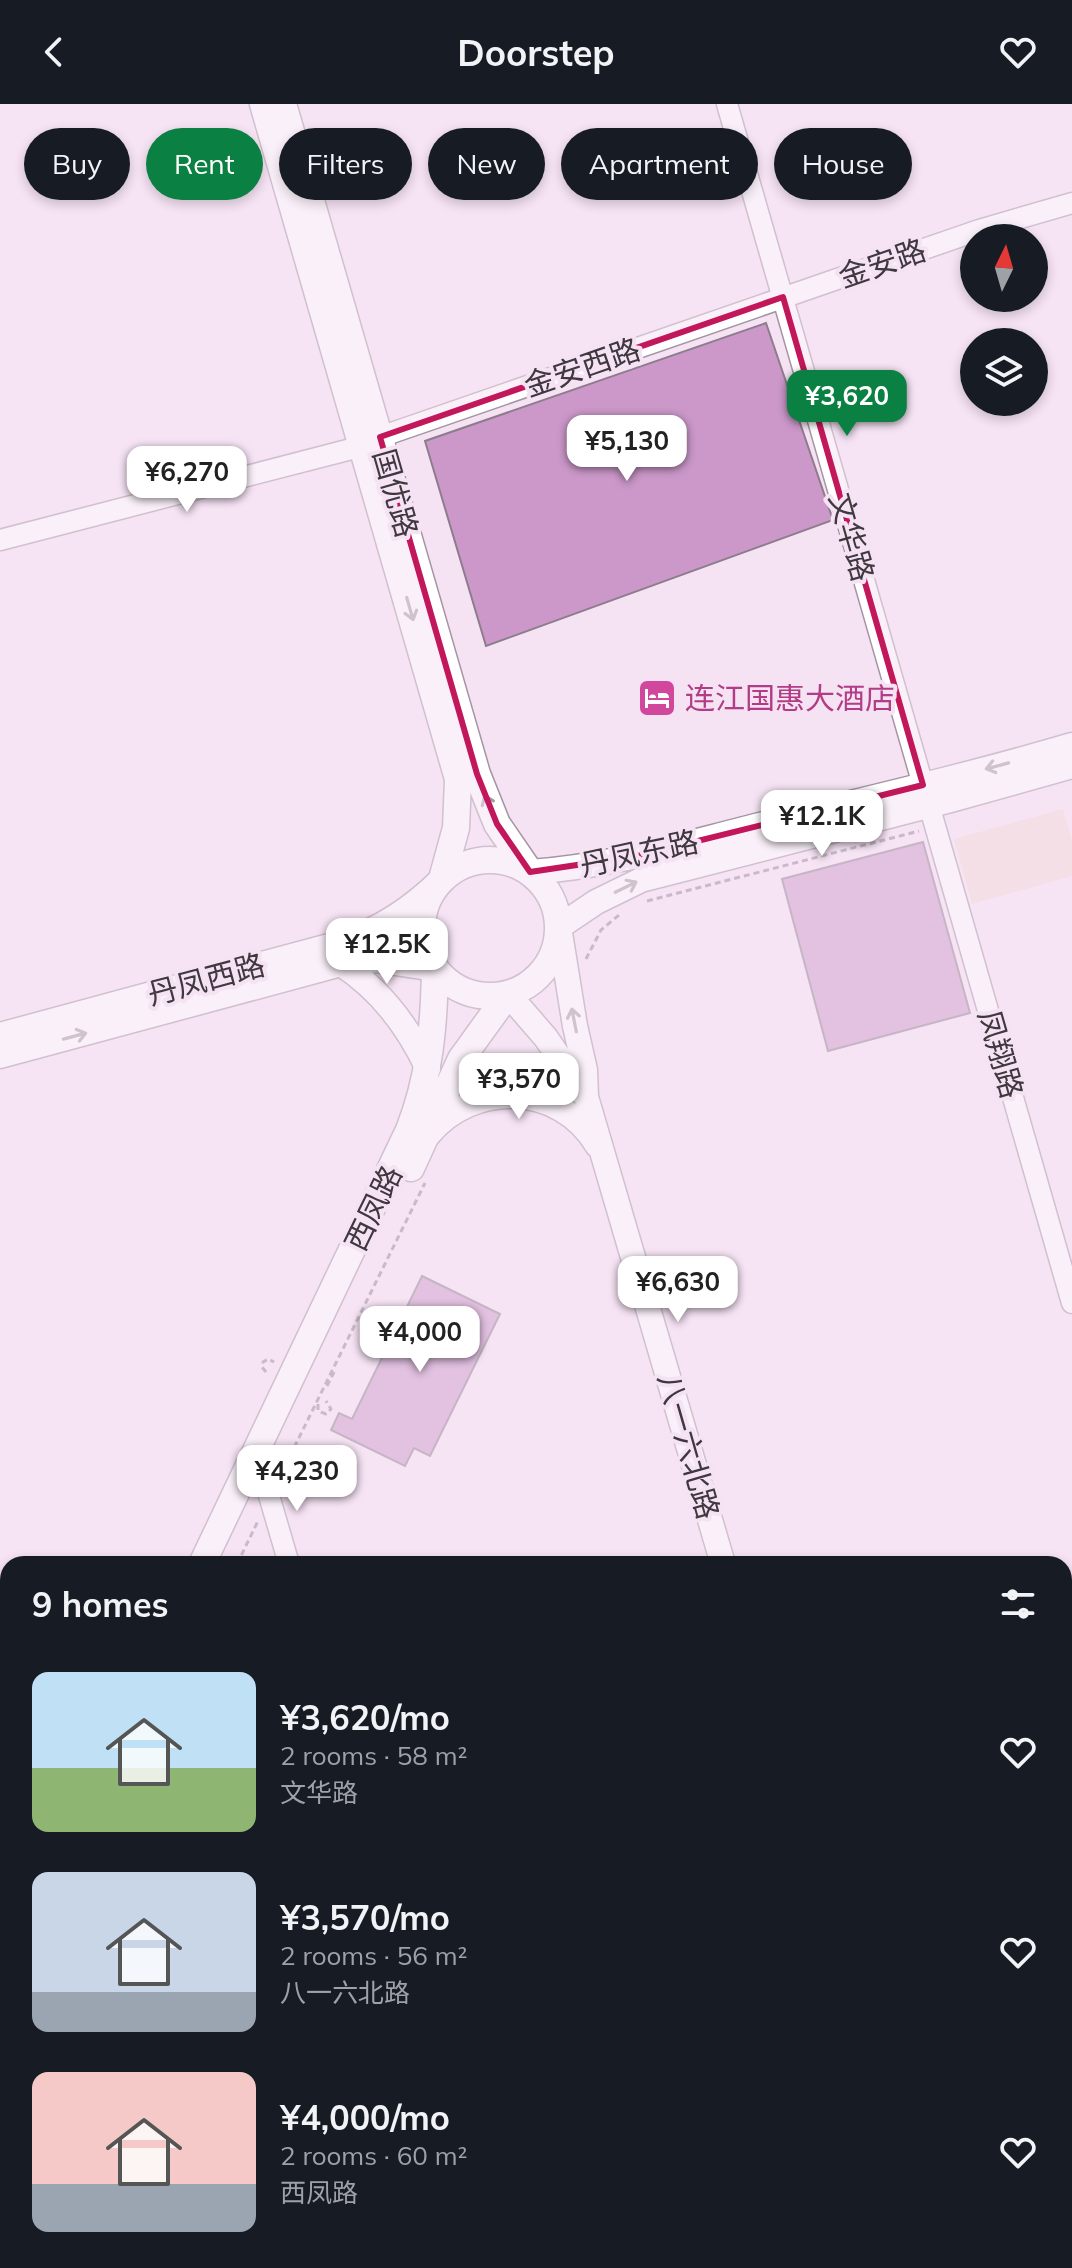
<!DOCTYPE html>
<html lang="en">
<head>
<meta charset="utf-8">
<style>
	:root { --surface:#171b24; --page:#242831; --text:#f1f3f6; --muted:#9ea1a6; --accent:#0b8043 }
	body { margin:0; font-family:Mulish,"Noto Sans SC",sans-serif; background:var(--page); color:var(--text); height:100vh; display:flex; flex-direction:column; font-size:30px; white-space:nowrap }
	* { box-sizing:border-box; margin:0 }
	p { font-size:26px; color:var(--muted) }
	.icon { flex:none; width:44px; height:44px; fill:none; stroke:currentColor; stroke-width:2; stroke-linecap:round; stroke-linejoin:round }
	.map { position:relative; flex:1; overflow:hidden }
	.panel { position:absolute; left:0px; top:1452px; width:1072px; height:712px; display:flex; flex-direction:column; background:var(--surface); border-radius:24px 24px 0 0; box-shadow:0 4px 12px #0003 }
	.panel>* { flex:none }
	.guide { position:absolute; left:24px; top:24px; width:1024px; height:72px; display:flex; gap:16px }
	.needle { width:52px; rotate:5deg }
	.controls { position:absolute; left:960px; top:120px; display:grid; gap:16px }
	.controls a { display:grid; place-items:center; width:88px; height:88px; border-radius:50%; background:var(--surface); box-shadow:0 4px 12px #0003; font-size:40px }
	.price { position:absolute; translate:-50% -68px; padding:0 18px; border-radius:16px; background:#fff; color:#222; font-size:26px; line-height:52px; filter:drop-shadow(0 2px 4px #0008) }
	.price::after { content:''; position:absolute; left:50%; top:48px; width:24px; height:18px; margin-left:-12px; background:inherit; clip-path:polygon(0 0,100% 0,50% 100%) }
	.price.active { background:var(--accent); color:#fff }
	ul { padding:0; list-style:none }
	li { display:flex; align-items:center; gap:24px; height:200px; padding:0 32px }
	li span { display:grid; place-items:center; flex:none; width:224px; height:160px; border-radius:16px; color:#555 }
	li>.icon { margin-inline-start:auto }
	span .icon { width:96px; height:96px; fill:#fffc; stroke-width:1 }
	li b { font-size:34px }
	h2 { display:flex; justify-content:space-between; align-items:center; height:96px; padding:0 32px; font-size:34px }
	.tag { padding:0 28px; border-radius:36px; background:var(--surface); box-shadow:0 4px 12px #0003; font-size:28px; line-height:72px }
	.tag.active { background:var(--accent); color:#fff }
	header { display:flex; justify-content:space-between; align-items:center; height:104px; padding:0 32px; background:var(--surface); font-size:36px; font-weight:700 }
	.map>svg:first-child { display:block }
	.commercial { fill:#f3d9d4 }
	.building { fill:#cb98c9; stroke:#8d7d8c; stroke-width:2 }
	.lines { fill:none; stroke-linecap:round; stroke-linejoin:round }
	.minor-casing { stroke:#a595a4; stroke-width:19 }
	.tertiary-casing { stroke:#a595a4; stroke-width:23 }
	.secondary-casing { stroke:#a595a4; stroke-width:27 }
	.primary-casing { stroke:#a595a4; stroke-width:29 }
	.path { stroke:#938792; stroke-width:3; stroke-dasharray:6 4; stroke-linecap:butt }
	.minor { stroke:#fff; stroke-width:16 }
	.tertiary { stroke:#fff; stroke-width:20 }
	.secondary { stroke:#fff; stroke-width:24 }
	.primary { stroke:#fff; stroke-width:26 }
	.oneway { stroke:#9f9c9f }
	.marked { fill:none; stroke:#c2185b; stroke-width:6; stroke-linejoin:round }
	.labels { text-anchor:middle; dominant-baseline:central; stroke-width:8; stroke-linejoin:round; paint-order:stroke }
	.street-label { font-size:30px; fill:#3f383f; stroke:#f5e3f4 }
	.hotel-label { font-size:30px; fill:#b23c85; stroke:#f5e3f4; text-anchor:start }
</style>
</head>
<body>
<header><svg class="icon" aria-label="back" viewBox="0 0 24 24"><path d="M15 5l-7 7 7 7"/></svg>Doorstep<svg class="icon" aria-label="heart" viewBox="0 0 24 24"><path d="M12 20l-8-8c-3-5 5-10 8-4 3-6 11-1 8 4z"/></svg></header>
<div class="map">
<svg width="1072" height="2164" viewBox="0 0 1072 2164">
	<rect width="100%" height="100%" fill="#f5e3f4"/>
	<!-- commercial -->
	<path class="commercial" d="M1063 705 1072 737V772L972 800 954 735Z"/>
	<!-- building -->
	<path class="building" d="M766 219 833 416 486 542 425 337Z
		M923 738 970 909 828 947 782 775Z
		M422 1172 500 1210 430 1352 414 1344 405 1362 331 1326 339 1309 352 1315Z"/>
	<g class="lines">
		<defs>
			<path id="minor" d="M1064 1963 1072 1960
				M255 2164 314 2156"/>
			<path id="tertiary" d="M727 0 923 681
				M380 333 979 126 1072 99
				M0 436 363 342
				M929 701 1072 1199
				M263 1371 289 1460
				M1064 1552 1072 1550
				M208 2156 209 2164
				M487 2156 490 2164"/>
			<path id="secondary" d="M530 768C610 763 686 739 764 720 867 695 970 671 1072 641
				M341 860C381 886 408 922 428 965
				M508 890 546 934 586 993
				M0 931 340 839C381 825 411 805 442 775
				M0 952 341 860 375 856 435 865
				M428 1031C472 977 560 978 597 1041
				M723 1460 586 993 585 966 575 922 559 823 596 798 641 776 951 696 1072 662
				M927 2156 930 2164"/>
			<path id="primary" d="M263 0 458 675 456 724 442 775
				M283 0 477 670 497 720 530 768
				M422 824a68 68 0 1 1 136 0a68 68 0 1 1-136 0Z
				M411 1064 461 955 508 890
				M202 1460 409 1026C430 973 434 921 435 865
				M0 1879 8 1863
				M0 1923 8 1907"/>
		</defs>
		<!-- minor casing -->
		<use href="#minor" class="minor-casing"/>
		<!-- tertiary casing -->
		<use href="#tertiary" class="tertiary-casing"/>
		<!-- secondary casing -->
		<use href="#secondary" class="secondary-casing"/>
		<!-- primary casing -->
		<use href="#primary" class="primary-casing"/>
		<!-- path -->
		<path class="path" d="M647 797 919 727
			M586 855 601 826 619 811
			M266 1268 262 1263 263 1258 268 1255 274 1258
			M327 1282 334 1268
			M318 1300V1307L326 1310 331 1305 326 1297
			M281 1370 425 1079
			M237 1460 258 1417
			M0 1979 8 1962"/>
		<!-- minor -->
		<use href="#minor" class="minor"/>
		<!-- tertiary -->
		<use href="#tertiary" class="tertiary"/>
		<!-- secondary -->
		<use href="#secondary" class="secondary"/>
		<!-- primary -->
		<use href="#primary" class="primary"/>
	</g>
	<!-- one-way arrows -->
	<defs><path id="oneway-shaft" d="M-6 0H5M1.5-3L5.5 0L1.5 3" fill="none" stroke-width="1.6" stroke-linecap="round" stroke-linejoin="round" transform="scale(2)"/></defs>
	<g class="oneway">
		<use href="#oneway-shaft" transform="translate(410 505) rotate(74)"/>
		<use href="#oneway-shaft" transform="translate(997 662) rotate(165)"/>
		<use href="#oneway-shaft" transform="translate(489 702) rotate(-113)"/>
		<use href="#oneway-shaft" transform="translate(626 783) rotate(-26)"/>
		<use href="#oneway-shaft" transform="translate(574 916) rotate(-101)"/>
		<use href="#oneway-shaft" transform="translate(75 932) rotate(-15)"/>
	</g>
	<!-- marked area -->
	<path d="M0 0H1072V2164H0ZM783 193 923 681 637 752 530 768 497 720 477 670 380 333Z" fill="#f5e3f4" fill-opacity=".55" fill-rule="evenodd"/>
	<path class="marked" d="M783 193 923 681 637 752 530 768 497 720 477 670 380 333Z"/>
	<!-- icons -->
	<defs>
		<symbol id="hotel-square" viewBox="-11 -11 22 22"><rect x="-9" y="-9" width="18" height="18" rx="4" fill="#d1479c" stroke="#f5e3f4"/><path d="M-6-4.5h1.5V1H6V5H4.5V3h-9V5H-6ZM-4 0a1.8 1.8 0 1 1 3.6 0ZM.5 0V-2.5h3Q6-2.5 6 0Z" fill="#fff"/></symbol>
	</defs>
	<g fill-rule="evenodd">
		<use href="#hotel-square" x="635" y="572" width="44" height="44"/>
	</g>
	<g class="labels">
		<!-- street labels -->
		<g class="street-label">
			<text transform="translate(882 159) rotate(-19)">金安路</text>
			<text transform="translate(582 263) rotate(-19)">金安西路</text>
			<text transform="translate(396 389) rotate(74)">国优路</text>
			<text transform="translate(852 433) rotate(74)">文华路</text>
			<text transform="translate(639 749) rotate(-12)">丹凤东路</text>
			<text transform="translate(206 875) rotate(-15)">丹凤西路</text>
			<text transform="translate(1001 950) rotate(74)">凤翔路</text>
			<text transform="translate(373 1104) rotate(-64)">西凤路</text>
			<text transform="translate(689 1342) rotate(74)">八一六北路</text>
		</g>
		<!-- hotel labels -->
		<g class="hotel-label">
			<text x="685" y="594">连江国惠大酒店</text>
		</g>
	</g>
</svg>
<div class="controls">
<a><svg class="needle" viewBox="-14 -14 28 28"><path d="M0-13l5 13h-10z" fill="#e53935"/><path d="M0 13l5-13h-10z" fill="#9ea1a6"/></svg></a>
<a><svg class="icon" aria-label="layers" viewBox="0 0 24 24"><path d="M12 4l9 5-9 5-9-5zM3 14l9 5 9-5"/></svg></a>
</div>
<b class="price active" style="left:847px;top:334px">¥3,620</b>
<b class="price" style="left:627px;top:379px">¥5,130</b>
<b class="price" style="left:187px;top:410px">¥6,270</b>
<b class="price" style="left:822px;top:754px">¥12.1K</b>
<b class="price" style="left:387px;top:882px">¥12.5K</b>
<b class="price" style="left:519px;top:1017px">¥3,570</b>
<b class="price" style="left:678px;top:1220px">¥6,630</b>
<b class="price" style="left:420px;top:1270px">¥4,000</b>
<b class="price" style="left:297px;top:1409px">¥4,230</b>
<div class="guide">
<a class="tag">Buy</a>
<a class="tag active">Rent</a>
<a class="tag">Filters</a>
<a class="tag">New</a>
<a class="tag">Apartment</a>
<a class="tag">House</a>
</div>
<section class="panel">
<h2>9 homes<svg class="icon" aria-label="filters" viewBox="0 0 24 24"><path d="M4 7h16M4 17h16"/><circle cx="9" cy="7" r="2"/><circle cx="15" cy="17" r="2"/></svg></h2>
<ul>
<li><span style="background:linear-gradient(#bfe0f5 60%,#8fb573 0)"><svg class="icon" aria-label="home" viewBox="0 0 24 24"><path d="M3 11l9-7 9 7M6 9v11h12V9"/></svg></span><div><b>¥3,620/mo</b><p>2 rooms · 58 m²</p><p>文华路</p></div><svg class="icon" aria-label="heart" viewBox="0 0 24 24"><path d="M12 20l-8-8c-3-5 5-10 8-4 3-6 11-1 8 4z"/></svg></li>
<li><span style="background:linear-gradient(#c9d6e8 75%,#9aa5b1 0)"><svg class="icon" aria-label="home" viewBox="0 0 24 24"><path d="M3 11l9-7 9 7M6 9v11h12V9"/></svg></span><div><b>¥3,570/mo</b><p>2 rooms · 56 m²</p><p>八一六北路</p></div><svg class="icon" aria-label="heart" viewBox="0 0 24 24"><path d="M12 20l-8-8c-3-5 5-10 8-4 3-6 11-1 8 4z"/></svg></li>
<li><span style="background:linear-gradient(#f6c9c9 70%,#9aa5b1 0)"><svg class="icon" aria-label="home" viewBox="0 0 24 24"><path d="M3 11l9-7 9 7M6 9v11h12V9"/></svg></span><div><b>¥4,000/mo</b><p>2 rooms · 60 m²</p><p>西凤路</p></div><svg class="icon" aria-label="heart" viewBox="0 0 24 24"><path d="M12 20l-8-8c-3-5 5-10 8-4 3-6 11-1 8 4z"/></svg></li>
</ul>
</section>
</div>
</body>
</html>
